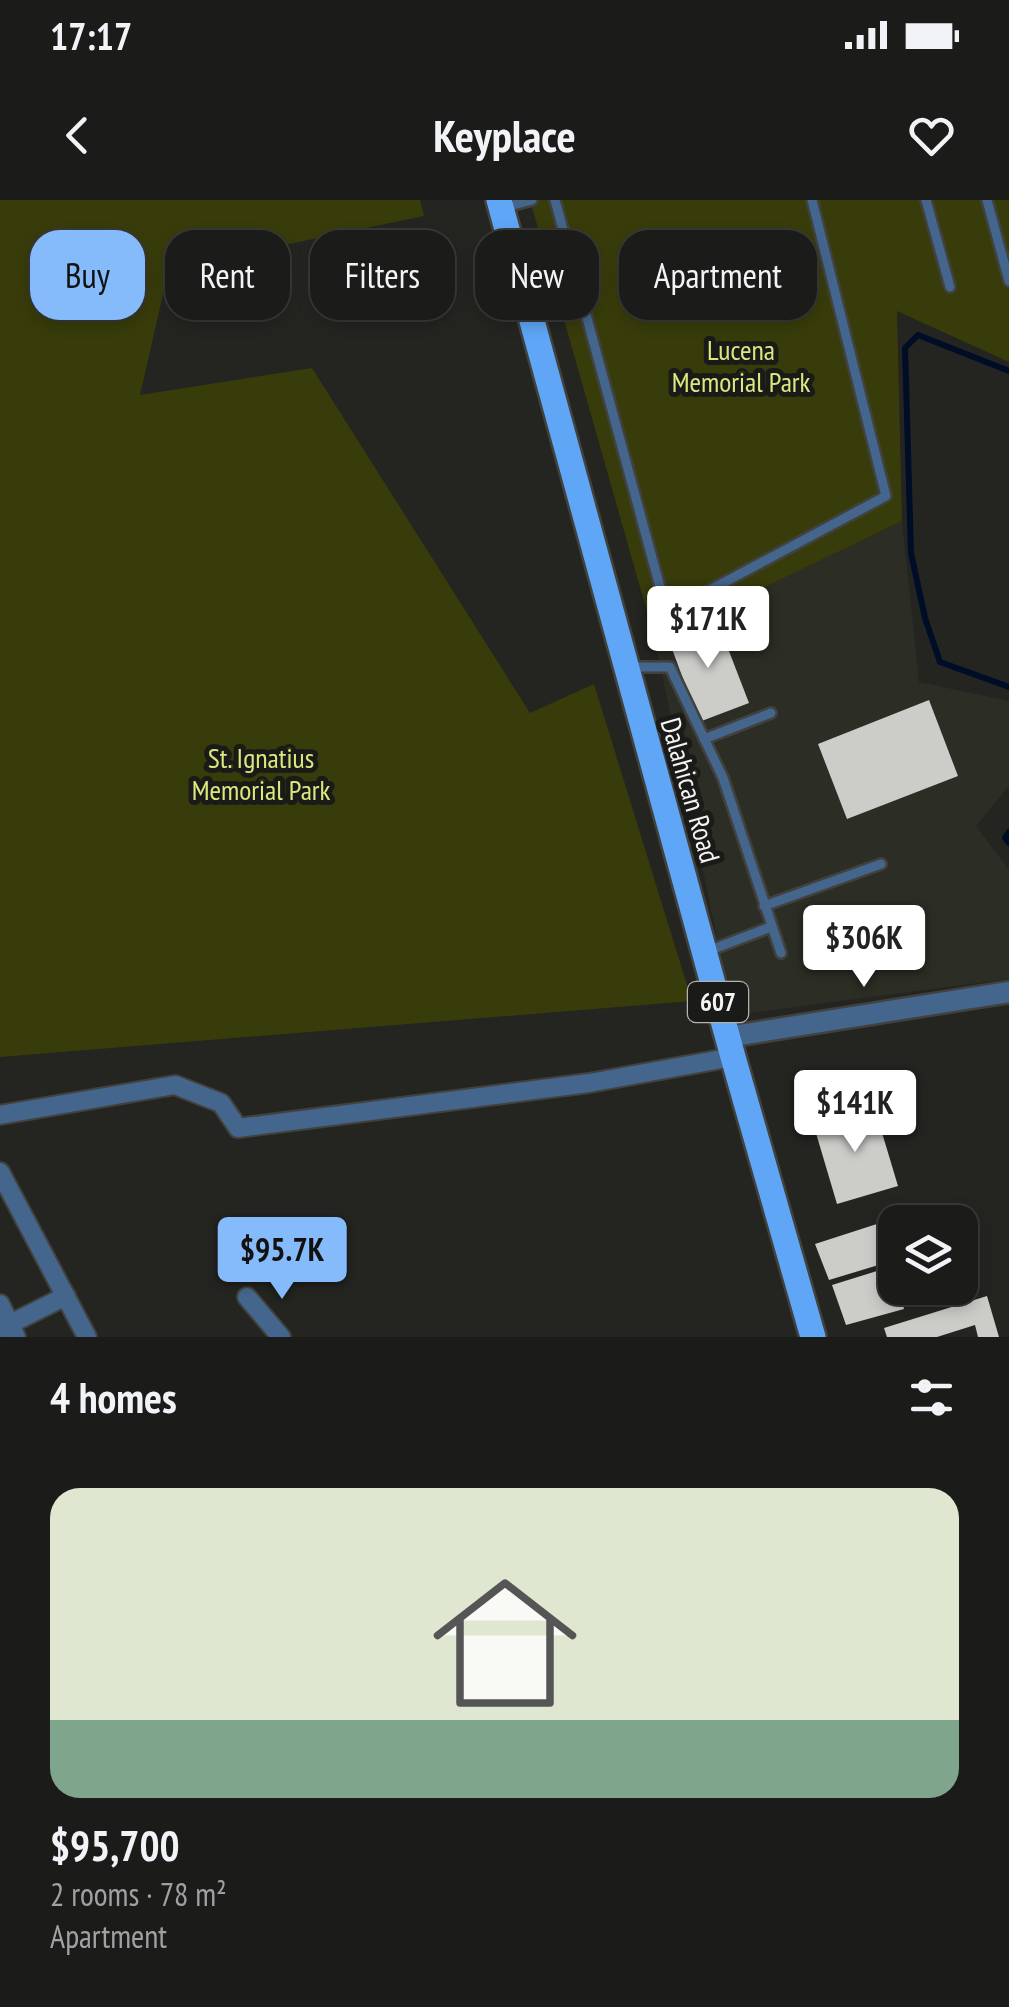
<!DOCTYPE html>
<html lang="en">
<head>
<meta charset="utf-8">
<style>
	:root { --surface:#1b1b19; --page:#242422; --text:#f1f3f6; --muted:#a0a1a2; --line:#393938; --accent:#85bbfb }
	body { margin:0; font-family:"PT Sans Narrow",sans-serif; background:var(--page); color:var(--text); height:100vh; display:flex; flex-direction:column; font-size:38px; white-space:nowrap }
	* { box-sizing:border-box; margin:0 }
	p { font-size:32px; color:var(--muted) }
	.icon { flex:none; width:55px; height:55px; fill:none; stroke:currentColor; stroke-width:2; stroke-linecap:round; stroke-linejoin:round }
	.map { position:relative; height:1137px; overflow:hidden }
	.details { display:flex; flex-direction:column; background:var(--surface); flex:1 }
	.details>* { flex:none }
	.banner { position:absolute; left:30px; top:30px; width:950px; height:90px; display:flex; gap:20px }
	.fabs { position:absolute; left:878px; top:1005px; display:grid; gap:20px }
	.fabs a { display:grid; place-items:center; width:100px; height:100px; border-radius:20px; background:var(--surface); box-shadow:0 5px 15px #0003,0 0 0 2px var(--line); font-size:50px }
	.price { position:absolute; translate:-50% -85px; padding:0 22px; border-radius:10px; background:#fff; color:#222; font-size:32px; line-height:65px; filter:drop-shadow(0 2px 5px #0008) }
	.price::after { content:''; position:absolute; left:50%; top:60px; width:30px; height:22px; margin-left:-15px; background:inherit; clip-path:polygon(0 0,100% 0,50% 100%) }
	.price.on { background:var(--accent); color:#111 }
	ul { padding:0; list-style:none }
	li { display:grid; align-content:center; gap:20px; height:530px; padding:0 50px }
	li span { display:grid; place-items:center; height:310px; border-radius:30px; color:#555 }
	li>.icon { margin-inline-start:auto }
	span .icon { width:180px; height:180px; fill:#fffc; stroke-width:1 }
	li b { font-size:42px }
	h2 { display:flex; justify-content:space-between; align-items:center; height:120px; padding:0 50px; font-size:42px }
	.tag { padding:0 35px; border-radius:30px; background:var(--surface); box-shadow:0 5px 15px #0003,0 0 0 2px var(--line); font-size:35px; line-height:90px }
	.tag.on { background:var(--accent); color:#111 }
	.status { display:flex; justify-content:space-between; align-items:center; height:70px; padding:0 50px; background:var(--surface); direction:ltr }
	.status svg { height:28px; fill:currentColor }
	header { display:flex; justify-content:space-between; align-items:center; height:130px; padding:0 50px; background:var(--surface); font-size:45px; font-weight:600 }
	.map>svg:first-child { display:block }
	.built { fill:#2c2e25 }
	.green { fill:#383c0b }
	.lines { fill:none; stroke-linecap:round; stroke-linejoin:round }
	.stream { stroke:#000d27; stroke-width:6 }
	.building { fill:#ccccc9 }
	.service-casing { stroke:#41413e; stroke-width:14 }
	.minor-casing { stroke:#41413e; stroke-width:22 }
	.tertiary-casing { stroke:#41413e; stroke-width:25 }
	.primary-casing { stroke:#41413e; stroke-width:30 }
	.service { stroke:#44658c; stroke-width:9 }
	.minor { stroke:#44658c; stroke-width:18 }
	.tertiary { stroke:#44658c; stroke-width:20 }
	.primary { stroke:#5fa6f6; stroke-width:25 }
	.labels { text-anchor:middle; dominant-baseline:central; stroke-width:10; stroke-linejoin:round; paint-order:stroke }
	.shield { fill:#1a1b18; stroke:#b3b3b1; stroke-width:2.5 }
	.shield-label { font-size:25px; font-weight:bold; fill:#f4f4f3 }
	.park-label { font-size:28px; fill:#dbe87d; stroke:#1a1b18 }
	.street-label { font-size:28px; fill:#f4f4f3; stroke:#1a1b18 }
</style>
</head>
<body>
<div class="status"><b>17:17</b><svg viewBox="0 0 49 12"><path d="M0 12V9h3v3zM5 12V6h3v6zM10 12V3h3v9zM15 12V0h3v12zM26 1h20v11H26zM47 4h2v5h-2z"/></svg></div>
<header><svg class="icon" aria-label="back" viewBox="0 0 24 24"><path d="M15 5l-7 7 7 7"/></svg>Keyplace<svg class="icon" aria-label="heart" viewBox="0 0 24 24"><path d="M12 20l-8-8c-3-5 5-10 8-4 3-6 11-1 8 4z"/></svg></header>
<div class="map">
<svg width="1009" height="1137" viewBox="0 0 1009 1137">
	<rect width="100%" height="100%" fill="#242421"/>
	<!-- built -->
	<path class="built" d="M902 321 919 482 1009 501V586L976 626 1009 670V779L733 815 655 440Z"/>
	<!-- green -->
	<path class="green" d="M0 0H420L424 16 289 44 166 81 140 195 312 168 530 513 594 484 692 801 0 857Z
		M530 0H1009V162L897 111 902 321 655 440Z"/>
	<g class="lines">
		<!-- stream -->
		<path class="stream" d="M1009 171 918 135 905 148 911 353 925 418 940 462 1009 487
			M1009 632 1005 638 1009 643"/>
	</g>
	<!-- building -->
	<path class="building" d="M717 420 749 503 699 522 668 438Z
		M929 500 958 576 847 619 818 544Z
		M874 906 898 986 837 1004 813 923Z
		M883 1022 895 1060 829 1080 815 1044Z
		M893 1066 895 1088H899L904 1109 846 1125 832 1085Z
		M987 1096 999 1137H978L975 1125 937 1137H887L884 1128Z"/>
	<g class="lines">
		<defs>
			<path id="service" d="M555 0 667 413 886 296 812 0
				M926 0 950 87
				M987 0 1009 81
				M506 7 532 0
				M631 467H670L723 578 781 753
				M704 539 771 513
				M764 706 881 664
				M708 751 771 727"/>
			<path id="minor" d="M0 915 175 885 221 903 238 928 589 883 733 857
				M0 972 87 1137
				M247 1097 281 1137
				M0 1104 16 1137
				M0 1129 66 1096"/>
			<path id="tertiary" d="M727 837 1009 792"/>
			<path id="primary" d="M499 0 733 857 813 1137"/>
		</defs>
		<!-- service casing -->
		<use href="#service" class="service-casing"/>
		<!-- minor casing -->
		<use href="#minor" class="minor-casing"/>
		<!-- tertiary casing -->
		<use href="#tertiary" class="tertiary-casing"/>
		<!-- primary casing -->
		<use href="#primary" class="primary-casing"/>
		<!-- service -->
		<use href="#service" class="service"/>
		<!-- minor -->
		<use href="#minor" class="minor"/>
		<!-- tertiary -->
		<use href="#tertiary" class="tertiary"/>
		<!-- primary -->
		<use href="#primary" class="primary"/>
	</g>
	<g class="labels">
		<!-- shield labels -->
		<rect class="shield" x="688" y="782" width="60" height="40" rx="8"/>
		<g class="shield-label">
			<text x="718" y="802">607</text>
		</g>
		<!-- park labels -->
		<g class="park-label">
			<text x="741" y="149">Lucena<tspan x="741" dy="32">Memorial Park</tspan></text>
			<text x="261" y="557">St. Ignatius<tspan x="261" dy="32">Memorial Park</tspan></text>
		</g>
		<!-- street labels -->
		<g class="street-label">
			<text transform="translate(691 590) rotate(74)">Dalahican Road</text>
		</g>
	</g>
</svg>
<div class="fabs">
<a><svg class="icon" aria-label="layers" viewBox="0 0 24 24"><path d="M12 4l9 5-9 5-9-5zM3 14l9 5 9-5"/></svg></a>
</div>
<b class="price" style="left:708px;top:471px">$171K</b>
<b class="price" style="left:864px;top:790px">$306K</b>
<b class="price" style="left:855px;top:955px">$141K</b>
<b class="price on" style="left:282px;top:1102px">$95.7K</b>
<div class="banner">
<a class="tag on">Buy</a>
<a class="tag">Rent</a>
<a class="tag">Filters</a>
<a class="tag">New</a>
<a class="tag">Apartment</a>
</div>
</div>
<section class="details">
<h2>4 homes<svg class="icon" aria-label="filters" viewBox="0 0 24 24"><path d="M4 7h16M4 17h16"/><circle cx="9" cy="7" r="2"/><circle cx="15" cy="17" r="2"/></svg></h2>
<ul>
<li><span style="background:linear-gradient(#dfe7d0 75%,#7fa58c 0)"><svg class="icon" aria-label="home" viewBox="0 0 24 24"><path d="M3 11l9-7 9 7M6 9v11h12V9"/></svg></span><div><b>$95,700</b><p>2 rooms · 78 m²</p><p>Apartment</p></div></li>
</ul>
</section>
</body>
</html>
